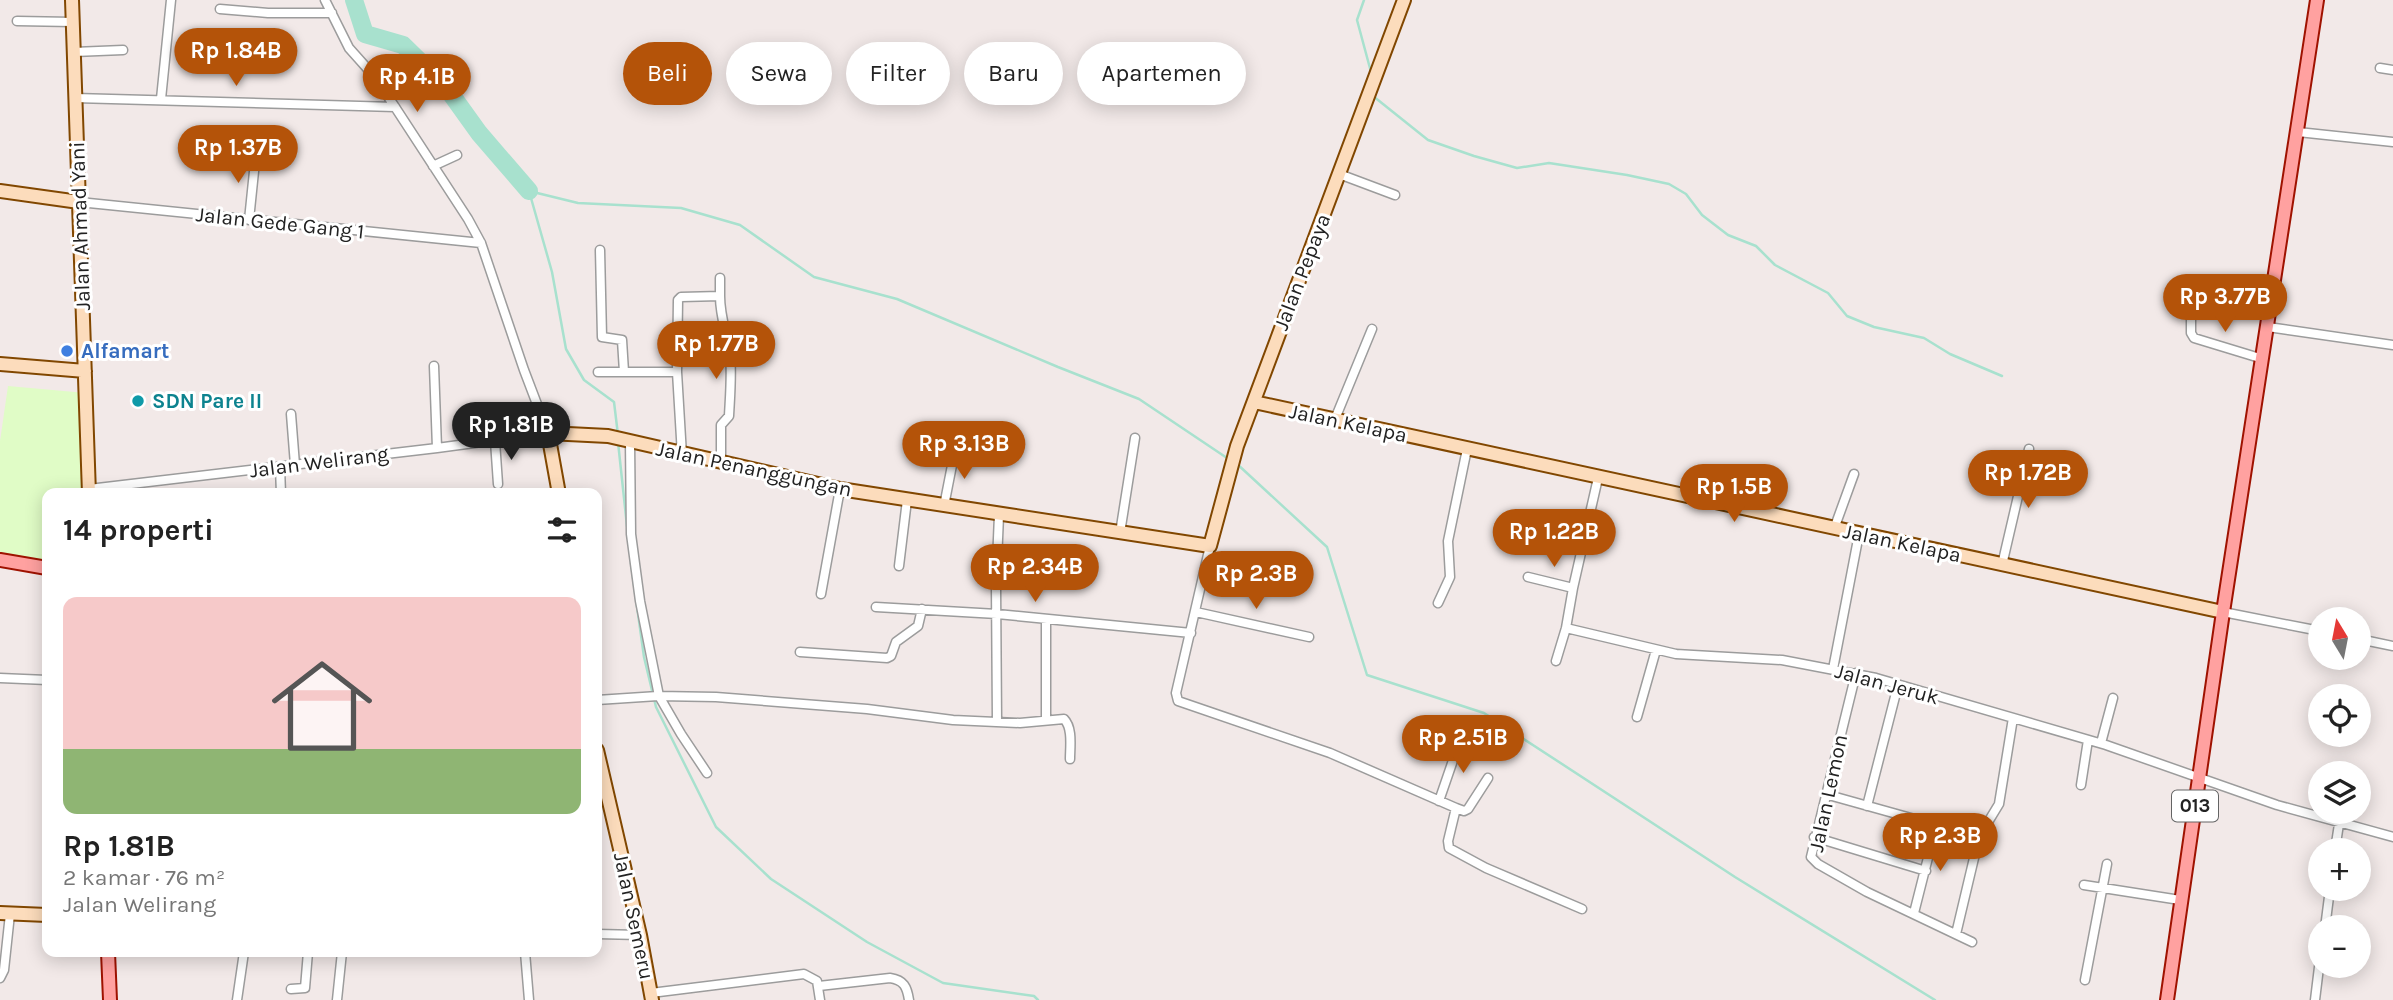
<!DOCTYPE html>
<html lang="id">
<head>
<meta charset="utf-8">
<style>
	:root { --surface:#fff; --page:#f2f2f2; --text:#222; --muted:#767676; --accent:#b45309 }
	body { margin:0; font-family:Karla,sans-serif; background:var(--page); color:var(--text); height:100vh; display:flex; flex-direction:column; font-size:26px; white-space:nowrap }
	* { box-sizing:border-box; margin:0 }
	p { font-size:23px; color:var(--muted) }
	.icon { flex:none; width:38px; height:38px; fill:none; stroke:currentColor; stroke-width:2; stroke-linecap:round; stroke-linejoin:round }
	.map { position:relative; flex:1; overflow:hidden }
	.sheet { position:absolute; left:42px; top:488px; width:560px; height:469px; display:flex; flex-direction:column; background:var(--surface); border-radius:14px; box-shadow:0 4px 18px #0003 }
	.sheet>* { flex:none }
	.top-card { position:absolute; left:623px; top:42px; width:665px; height:63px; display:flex; gap:14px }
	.needle { width:46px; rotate:350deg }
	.controls { position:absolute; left:2308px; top:607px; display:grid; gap:14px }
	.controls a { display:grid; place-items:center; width:63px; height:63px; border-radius:50%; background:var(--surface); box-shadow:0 4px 18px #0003; font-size:35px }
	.price { position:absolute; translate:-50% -60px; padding:0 16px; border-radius:24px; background:var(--accent); color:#fff; font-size:23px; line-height:46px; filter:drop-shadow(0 2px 4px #0008) }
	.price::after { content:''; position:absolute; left:50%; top:42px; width:21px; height:16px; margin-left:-10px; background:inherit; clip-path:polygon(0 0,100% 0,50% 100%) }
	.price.active { background:#222; color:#fff }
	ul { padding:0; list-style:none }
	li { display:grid; align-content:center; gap:14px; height:371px; padding:0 21px }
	li span { display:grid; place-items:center; height:217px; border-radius:14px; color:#555 }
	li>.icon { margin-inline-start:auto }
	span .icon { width:126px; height:126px; fill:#fffc; stroke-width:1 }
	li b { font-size:30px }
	h2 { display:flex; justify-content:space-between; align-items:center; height:84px; padding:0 21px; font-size:30px }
	.chip { padding:0 24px; border-radius:32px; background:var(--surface); box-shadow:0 4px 18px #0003; font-size:24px; line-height:63px }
	.chip.active { background:var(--accent); color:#fff }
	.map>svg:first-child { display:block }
	.park { fill:#e0fcc6 }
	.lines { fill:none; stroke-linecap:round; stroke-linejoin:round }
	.stream { stroke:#a8e1ce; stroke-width:2.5 }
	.river { stroke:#a8e1ce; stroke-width:18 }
	.street-casing { stroke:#9c9c9c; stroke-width:11 }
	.secondary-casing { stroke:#814700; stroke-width:16 }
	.primary-casing { stroke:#9f1200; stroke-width:16 }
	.street { stroke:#fff; stroke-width:8 }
	.secondary { stroke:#fcdcbc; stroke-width:12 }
	.primary { stroke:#ffa1a0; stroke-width:12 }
	.shop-dot { fill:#3f7fe0; stroke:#fff; stroke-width:2.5 }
	.culture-dot { fill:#0f9aa8; stroke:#fff; stroke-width:2.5 }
	.labels { text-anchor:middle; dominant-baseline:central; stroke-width:6; stroke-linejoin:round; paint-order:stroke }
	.shield { fill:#fff; stroke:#646464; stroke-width:2 }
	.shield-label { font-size:19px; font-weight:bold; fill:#222 }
	.street-label { font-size:21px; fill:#222; stroke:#fff }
	.shop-label { font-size:21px; font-weight:bold; fill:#366cbe; stroke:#fff; text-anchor:start }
	.culture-label { font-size:21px; font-weight:bold; fill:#0d838f; stroke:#fff; text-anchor:start }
</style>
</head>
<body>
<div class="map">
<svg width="2393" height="1000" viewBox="0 0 2393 1000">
	<rect width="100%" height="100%" fill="#f2e9e8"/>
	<!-- park -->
	<path class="park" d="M8 386 86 393 89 493 47 494V568L0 560V441Z"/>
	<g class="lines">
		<!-- stream -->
		<path class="stream" d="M1364 0 1357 20 1371 72
			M1373 96 1428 140 1474 156 1517 168 1549 163 1627 175 1669 184 1686 194 1702 215 1728 235 1756 246 1775 265 1828 293 1847 316 1874 327 1924 338 1950 354 2002 376
			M529 191 578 203 681 208 740 225 814 277 897 299 1058 367 1139 399 1230 460
			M529 191 552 272 566 349 584 380 614 402 618 435
			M618 442 627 526
			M1236 463 1327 547 1367 675 1484 713 1735 877 1935 1000
			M631 563 644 657 656 707 716 827 771 879 867 942 943 983 1034 996 1038 1000"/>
		<!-- river -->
		<path class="river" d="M354 0 365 34 403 45 446 87 479 133 529 191"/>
		<defs>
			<path id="street" d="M220 9 268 13H332
				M17 21 73 22
				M74 52 123 50
				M2380 68 2393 70
				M75 98 395 107
				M161 99 171 0
				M2298 132 2393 142
				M433 166 457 155
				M1339 174 1395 195
				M79 202 481 243
				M249 220 256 152
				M600 250 602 337 622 340 624 372
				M720 296C720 317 727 335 730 355 732 375 730 396 729 416L721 425V463
				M2191 306V333L2194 338 2263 359
				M2268 327 2393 345
				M434 366 437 448
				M598 372H677L682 455
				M677 372 678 300 681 297 720 296V278
				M291 414 295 465
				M1335 419 1372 329
				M495 441 498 484
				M630 442 631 534 640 601 659 696 681 734 707 773
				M280 467 281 494
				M89 489 437 448 548 433 524 370 481 243 468 219 395 107 374 76 349 48 325 0
				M944 506 955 450
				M1834 529 1854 474
				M1120 533 1135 438
				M1210 546 1176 693 1178 701 1330 753 1456 808 1448 841 1449 848 1486 868 1582 909
				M2002 565 2029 449
				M899 566 907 500
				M1528 577 1573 588
				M821 594 840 489
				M1438 603 1450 577 1448 541 1467 449
				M876 607 997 614 1191 633
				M1196 612 1309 637
				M2223 612 2320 631
				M1566 628 1676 654 1782 660 1876 678 2106 745 2277 805 2393 837
				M2359 639 2393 646
				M800 652 887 658 891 656 896 642 918 626 922 609
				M1556 661 1566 628 1573 588 1598 478
				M1833 669 1859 534
				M1856 673 1811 857 1818 864 1867 892 1972 942
				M0 678 47 680
				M597 700 658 696 716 697 867 709 953 720 1020 723 1064 719C1073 728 1070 747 1070 759
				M1637 717 1656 650
				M1046 720V619
				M997 722 996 586 999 515
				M2101 743 2113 698
				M2081 785 2088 740
				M1825 794 1979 837 1999 804 2013 718
				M1439 801 1460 740
				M1867 806 1898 685
				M1456 808 1464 811 1468 809 1488 778
				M1814 837 1926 871
				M2335 850 2339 824
				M2084 885 2180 900
				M1914 913 1936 826
				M2325 928 2330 889
				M597 934 640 935
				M1956 934 1979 837
				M525 952 529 1000
				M0 978 4 970 10 914
				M2085 980 2107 864
				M819 986 890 978C904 980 907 987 909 1000
				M291 989 305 988 308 952
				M651 993 804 974 817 981 820 1000
				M237 1000 244 952
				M337 1000 342 952
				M2315 1000 2320 959"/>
			<path id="secondary" d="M72 0 89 494
				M0 191 79 202
				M0 364 85 371
				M1254 402 2223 612
				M559 494 548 433 608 436 840 489 1210 546 1237 446 1404 0
				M597 750 640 935 652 1000
				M0 913 47 915"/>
			<path id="primary" d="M0 560 47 568
				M108 952 110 1000
				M2167 1000 2223 612 2317 0"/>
		</defs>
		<!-- street casing -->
		<use href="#street" class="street-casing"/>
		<!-- secondary casing -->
		<use href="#secondary" class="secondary-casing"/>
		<!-- primary casing -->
		<use href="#primary" class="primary-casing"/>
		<!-- street -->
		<use href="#street" class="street"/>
		<!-- secondary -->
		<use href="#secondary" class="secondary"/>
		<!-- primary -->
		<use href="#primary" class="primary"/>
	</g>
	<!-- markers -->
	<circle class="shop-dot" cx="67" cy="351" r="7"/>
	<circle class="culture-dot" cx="138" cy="401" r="7"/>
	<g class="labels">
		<!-- shield labels -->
		<rect class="shield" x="2172" y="790.5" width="46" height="31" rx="5"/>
		<g class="shield-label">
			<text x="2195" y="806">013</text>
		</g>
		<!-- street labels -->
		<g class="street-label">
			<text transform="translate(280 223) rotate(6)">Jalan Gede Gang 1</text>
			<text transform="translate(80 226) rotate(-92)">Jalan Ahmad Yani</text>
			<text transform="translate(1302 272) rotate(-69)">Jalan Pepaya</text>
			<text transform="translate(1348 423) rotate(12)">Jalan Kelapa</text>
			<text transform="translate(319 462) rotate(-7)">Jalan Welirang</text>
			<text transform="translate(754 469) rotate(12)">Jalan Penanggungan</text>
			<text transform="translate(1902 543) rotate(12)">Jalan Kelapa</text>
			<text transform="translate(1887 684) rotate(15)">Jalan Jeruk</text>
			<text transform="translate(1828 793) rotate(-78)">Jalan Lemon</text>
			<text transform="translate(634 916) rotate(78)">Jalan Semeru</text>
		</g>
		<!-- shop labels -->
		<g class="shop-label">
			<text x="81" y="351">Alfamart</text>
		</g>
		<!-- culture labels -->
		<g class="culture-label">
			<text x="152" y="401">SDN Pare II</text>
		</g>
	</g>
</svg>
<div class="controls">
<a><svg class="needle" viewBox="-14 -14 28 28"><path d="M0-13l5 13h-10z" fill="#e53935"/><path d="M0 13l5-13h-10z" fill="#767676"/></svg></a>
<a><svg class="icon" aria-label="locate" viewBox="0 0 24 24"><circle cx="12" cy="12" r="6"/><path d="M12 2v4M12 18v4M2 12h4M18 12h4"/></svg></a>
<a><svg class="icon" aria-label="layers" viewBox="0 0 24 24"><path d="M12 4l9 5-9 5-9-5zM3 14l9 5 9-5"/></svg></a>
<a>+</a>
<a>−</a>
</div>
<b class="price" style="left:236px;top:88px">Rp 1.84B</b>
<b class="price" style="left:417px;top:114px">Rp 4.1B</b>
<b class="price" style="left:238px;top:185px">Rp 1.37B</b>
<b class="price" style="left:2225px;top:334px">Rp 3.77B</b>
<b class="price" style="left:716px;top:381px">Rp 1.77B</b>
<b class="price active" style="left:511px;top:462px">Rp 1.81B</b>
<b class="price" style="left:964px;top:481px">Rp 3.13B</b>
<b class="price" style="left:2028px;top:510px">Rp 1.72B</b>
<b class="price" style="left:1734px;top:524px">Rp 1.5B</b>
<b class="price" style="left:1554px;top:569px">Rp 1.22B</b>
<b class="price" style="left:1035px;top:604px">Rp 2.34B</b>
<b class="price" style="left:1256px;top:611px">Rp 2.3B</b>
<b class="price" style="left:1463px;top:775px">Rp 2.51B</b>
<b class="price" style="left:1940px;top:873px">Rp 2.3B</b>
<div class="top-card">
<a class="chip active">Beli</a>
<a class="chip">Sewa</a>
<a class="chip">Filter</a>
<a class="chip">Baru</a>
<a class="chip">Apartemen</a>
</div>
<section class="sheet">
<h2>14 properti<svg class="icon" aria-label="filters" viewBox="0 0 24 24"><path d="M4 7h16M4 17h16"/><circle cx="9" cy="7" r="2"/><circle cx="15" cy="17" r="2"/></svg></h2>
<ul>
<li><span style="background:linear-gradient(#f6c9c9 70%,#8fb573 0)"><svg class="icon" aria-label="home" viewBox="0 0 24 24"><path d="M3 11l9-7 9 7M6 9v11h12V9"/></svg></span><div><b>Rp 1.81B</b><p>2 kamar · 76 m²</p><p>Jalan Welirang</p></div></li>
</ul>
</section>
</div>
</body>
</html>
